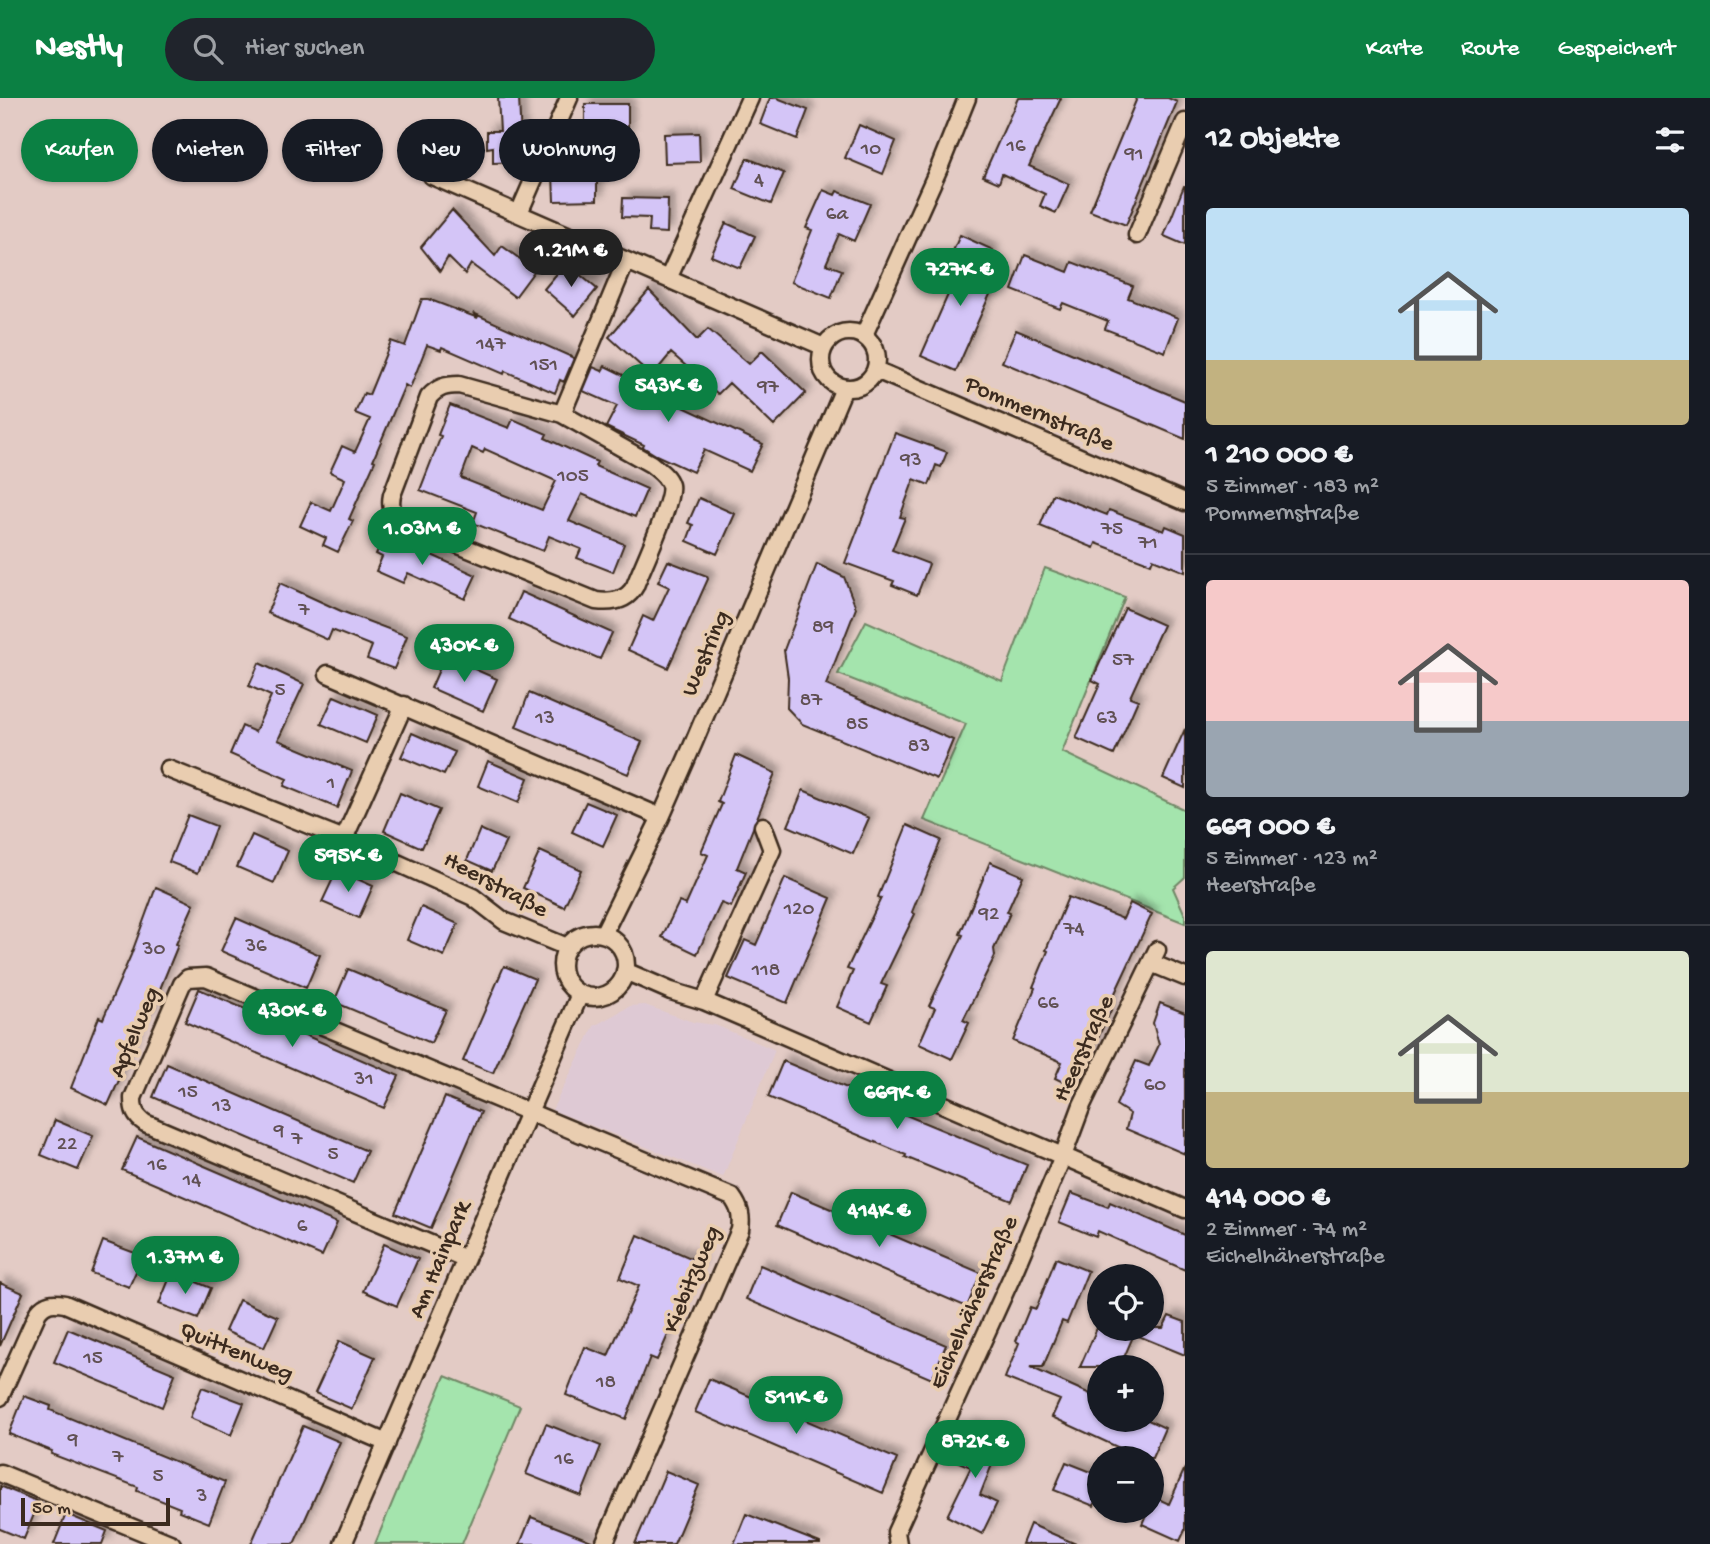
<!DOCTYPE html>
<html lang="de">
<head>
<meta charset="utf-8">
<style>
	:root { --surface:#171b24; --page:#20242c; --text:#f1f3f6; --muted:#9ea1a6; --line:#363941; --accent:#0b8043 }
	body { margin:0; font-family:"Gochi Hand",sans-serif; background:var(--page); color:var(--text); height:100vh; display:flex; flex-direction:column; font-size:26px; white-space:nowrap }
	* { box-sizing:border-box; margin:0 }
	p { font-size:23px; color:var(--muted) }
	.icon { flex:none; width:38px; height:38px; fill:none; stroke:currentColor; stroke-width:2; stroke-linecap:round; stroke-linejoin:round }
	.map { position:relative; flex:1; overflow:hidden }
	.panel { display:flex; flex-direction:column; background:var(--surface); width:525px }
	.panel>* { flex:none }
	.banner { position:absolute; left:21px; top:21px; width:665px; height:63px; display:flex; gap:14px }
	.controls { position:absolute; left:1087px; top:1166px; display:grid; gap:14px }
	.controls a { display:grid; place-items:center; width:77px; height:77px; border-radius:50%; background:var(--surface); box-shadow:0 2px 5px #0004; font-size:35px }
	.scale { position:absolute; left:21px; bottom:18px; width:149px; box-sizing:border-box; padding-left:7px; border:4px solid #3b2a1e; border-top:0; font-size:19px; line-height:24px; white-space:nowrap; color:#3b2a1e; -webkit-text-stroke:5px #e9cdb0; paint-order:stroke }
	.price { position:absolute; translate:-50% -60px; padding:0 16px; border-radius:24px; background:var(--accent); color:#fff; font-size:23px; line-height:46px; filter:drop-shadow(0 2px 4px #0008) }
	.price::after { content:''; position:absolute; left:50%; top:42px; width:21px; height:16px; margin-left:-10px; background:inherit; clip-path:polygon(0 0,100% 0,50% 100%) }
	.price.on { background:#222; color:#fff }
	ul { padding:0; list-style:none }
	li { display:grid; align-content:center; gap:14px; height:371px; padding:0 21px }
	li+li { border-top:2px solid var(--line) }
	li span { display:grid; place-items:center; height:217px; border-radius:7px; color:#555 }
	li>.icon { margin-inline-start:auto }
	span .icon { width:126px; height:126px; fill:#fffc; stroke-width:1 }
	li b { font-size:30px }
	h2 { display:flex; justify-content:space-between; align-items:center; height:84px; padding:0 21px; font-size:30px }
	.pill { padding:0 24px; border-radius:32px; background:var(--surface); box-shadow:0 2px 5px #0004; font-size:24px; line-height:63px }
	.pill.on { background:var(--accent); color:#fff }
	header { display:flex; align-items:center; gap:42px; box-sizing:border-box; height:98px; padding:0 35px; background:var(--accent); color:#fff }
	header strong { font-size:33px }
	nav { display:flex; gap:38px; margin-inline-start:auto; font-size:24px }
	.search { width:490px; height:63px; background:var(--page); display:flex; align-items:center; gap:18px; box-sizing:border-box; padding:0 24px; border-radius:38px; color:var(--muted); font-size:26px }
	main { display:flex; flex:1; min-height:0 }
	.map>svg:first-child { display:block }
	.built { fill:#dec9d4 }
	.green { fill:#a4e4ad; stroke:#708766; stroke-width:2 }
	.building { fill:#d4c5f7; stroke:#3b2a1e; stroke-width:2; fill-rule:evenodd; filter:url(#shadow) }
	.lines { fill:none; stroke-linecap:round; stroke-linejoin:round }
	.minor-casing { stroke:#3b2a1e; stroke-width:21 }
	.minor { stroke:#e9cdb0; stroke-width:16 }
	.labels { text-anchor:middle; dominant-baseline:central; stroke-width:7; stroke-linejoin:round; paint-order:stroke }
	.number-label { font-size:21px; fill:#615154 }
	.street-label { font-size:24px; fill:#3b2a1e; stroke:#e9cdb0 }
</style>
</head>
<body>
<header>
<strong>Nestly</strong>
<div class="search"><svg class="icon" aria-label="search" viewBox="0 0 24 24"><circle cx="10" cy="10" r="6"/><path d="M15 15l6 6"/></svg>Hier suchen</div>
<nav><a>Karte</a><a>Route</a><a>Gespeichert</a></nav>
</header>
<main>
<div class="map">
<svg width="1185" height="1446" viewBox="0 0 1185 1446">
	<defs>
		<filter id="shadow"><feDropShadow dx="6" dy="-6" stdDeviation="3.5" flood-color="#0004"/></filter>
	</defs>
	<rect width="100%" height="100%" fill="#e3cbc5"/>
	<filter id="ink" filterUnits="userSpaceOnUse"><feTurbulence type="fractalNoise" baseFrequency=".0143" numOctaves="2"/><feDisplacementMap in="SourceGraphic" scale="14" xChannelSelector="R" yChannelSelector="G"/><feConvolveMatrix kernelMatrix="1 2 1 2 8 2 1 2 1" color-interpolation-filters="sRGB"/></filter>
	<g filter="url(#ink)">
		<!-- built -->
		<path class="built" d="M645 907 693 924 715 927 775 952 723 1079 552 1012 594 928 630 908Z"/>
		<!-- green -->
		<path class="green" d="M1045 470 1125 499 1062 654 1185 712V779L1173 790 1185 817V825L924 722 966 626 838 576 866 523 1002 583Z
			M445 1278 520 1308 462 1446H375Z"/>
		<!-- building -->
		<path class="building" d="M498 0H519L522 64 493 65V49L487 50V33H500Z
			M770 0H777L808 12 797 41 760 26Z
			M1018 0H1061L1029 68 1069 86 1056 115 1040 108 1045 96 1002 76 999 85 983 78Z
			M1137 0H1168L1177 4 1126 127 1090 113Z
			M585 6H628V37H585Z
			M859 27 896 43 883 76 845 60Z
			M699 35 700 64 665 65 664 36Z
			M747 60 784 75 771 106 734 91Z
			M553 75H597V102L554 103Z
			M1184 88H1185V147L1164 138Z
			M823 92 835 97 837 93 870 106 854 143 839 136 826 166 842 172 831 200 791 184 812 132 806 130Z
			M623 100 668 101 667 135 649 134 650 120 622 119Z
			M452 112 495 158 502 148 535 172 515 199 471 166 465 176 448 159 440 173 421 149Z
			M726 125 755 138 740 170 711 158Z
			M960 137 993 152 976 188 991 194 956 273 921 258 965 158 953 153Z
			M1025 157 1068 174 1072 164 1133 188 1128 200 1178 220 1165 254 1105 231 1108 223 1063 205 1060 211 1012 192Z
			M566 165 597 191 575 218 544 191Z
			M649 192 697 242 708 231 749 266 762 253 806 295 774 328 729 285 718 296 671 255 652 278 609 239Z
			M422 201H428L478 220 473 215 574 260 564 284 560 282 555 295 505 273 504 276 442 249 441 252 427 247 410 290 405 287 373 362 375 363 349 421 353 423 338 454 323 447 326 440 300 428 311 404 331 413 345 381 330 374 342 348 355 354 370 321 355 315 364 295 369 297 391 243 405 248Z
			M1016 232 1185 303V341L1002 264Z
			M605 268 652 291 651 294 763 346 750 373 704 352 693 374 656 357 643 349 644 347 606 329 617 308 583 293 593 269 602 273Z
			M450 307 509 330 513 321 547 336 545 340 597 364 595 368 647 391 635 419 582 396 569 423 624 446 613 474 577 460 581 451 549 438 543 453 473 425 477 414 420 392 441 338 438 337ZM472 350 483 355 485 351 556 383 542 412 461 380Z
			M895 335 947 354 941 369 936 367 929 387 914 381 900 419 905 420 892 452 929 466 917 497 892 487 894 483 845 465Z
			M1053 396 1107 417 1109 412 1164 433 1166 428 1185 436V474L1153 461 1151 466 1096 445 1094 450 1040 428Z
			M699 400 735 416 717 456 687 443 693 427 688 425Z
			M385 436 476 477 465 501 408 475 403 485 376 473 382 459 376 456Z
			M668 463 707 478 708 481 668 570 628 552 643 518 653 523 669 489 658 484Z
			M817 466 844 479 856 510 826 587 953 642 937 681 802 626 787 610 788 580 784 552Z
			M280 485 341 513 407 538 394 571 367 561 372 548 332 532 328 542 267 515Z
			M521 494 612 535 600 561 509 521Z
			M1125 510 1163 527 1130 599 1138 602 1114 657 1076 640 1100 586 1092 582Z
			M445 558 497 581 483 613 431 590Z
			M259 565 304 586 278 642 352 673 337 710 284 688 287 681 230 656 242 628 255 634 271 598 249 588Z
			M529 595 642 644 628 676 516 629Z
			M334 598 378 617 366 645 321 626Z
			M1185 631V690L1163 680Z
			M412 635 455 654 444 677 401 659Z
			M736 657 775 675 737 770 746 774 731 809 721 805 697 856 662 839 679 804 686 807 708 757 701 754 722 706 718 704Z
			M488 663 528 680 518 705 478 688Z
			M803 692 869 720 853 756 788 728Z
			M400 695 439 712 422 750 384 733Z
			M586 704 617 717 603 748 572 734Z
			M188 717 216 728 198 775 169 764Z
			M907 727 941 742 912 814 915 816 881 886 887 888 871 924 837 909 853 873 847 871 881 800 878 799Z
			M480 731 506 743 492 773 467 762Z
			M252 737 288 753 274 785 237 769Z
			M540 753 581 772 564 809 523 790Z
			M990 764 1023 778 1007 814 1010 815 994 851 995 858 963 922 969 925 952 961 919 946 935 910 929 908 963 837 960 836Z
			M337 772 373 788 359 820 322 804Z
			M785 780 831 800 787 905 728 880 745 842 756 847Z
			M156 789 194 806 176 846 178 847 160 891 149 918 145 916 117 979 120 980 108 1007 71 990 99 919 103 921 131 857Z
			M1068 799 1123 821 1130 805 1152 816 1108 910 1111 912 1088 960 1091 961 1077 991 1055 980 1062 964 1013 943 1035 890 1033 889 1048 853 1046 852Z
			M421 809 458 826 444 858 407 842Z
			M236 820 320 857 306 890 221 853Z
			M504 868 535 881 493 975 463 963Z
			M348 871 446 912 431 945 334 904Z
			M199 891 399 978 384 1010 185 924Z
			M1160 905 1185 915V1056L1126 1031 1130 1016 1116 1007 1136 963 1149 968 1159 947 1153 925Z
			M783 963 897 1011 896 1013 1027 1067 1012 1103 905 1059 906 1057 768 999Z
			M167 966 367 1053 353 1085 153 999Z
			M445 999 481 1014 431 1130 395 1115Z
			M55 1022 93 1038 78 1072 41 1057Z
			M137 1039 337 1125 322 1158 122 1072Z
			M791 1094 981 1175 967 1209 777 1127Z
			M1071 1095 1108 1109 1110 1104 1185 1137V1172L1098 1133 1096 1139 1059 1124Z
			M638 1137 700 1164 657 1262 650 1259 626 1321 566 1297 585 1249 608 1258 639 1188 620 1180Z
			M103 1143 143 1158 129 1189 91 1175Z
			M384 1146 418 1161 397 1208 363 1193Z
			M1056 1160 1088 1173 1067 1225 1062 1223 1043 1269H1030L1099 1300V1321H1146L1165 1330 1152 1360H1141L1052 1319 1060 1302 1005 1280 1019 1245 1016 1243 1030 1209 1036 1211Z
			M760 1167 946 1247 932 1281 746 1201Z
			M172 1174 211 1190 198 1221 159 1206Z
			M0 1185 23 1195 0 1248Z
			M239 1202 278 1219 264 1250 225 1233Z
			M1169 1218 1185 1224V1257L1134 1236 1120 1269H1080L1097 1230H1163Z
			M68 1231 175 1276 162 1309 54 1264Z
			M339 1243 375 1259 352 1311 315 1295Z
			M709 1281 897 1361 883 1395 695 1314Z
			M202 1289 244 1305 231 1337 190 1320Z
			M24 1298 51 1308 50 1312 225 1384 209 1425 179 1413 180 1410 137 1393 138 1389 51 1356 52 1353 9 1336Z
			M546 1326 601 1348 581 1398 526 1376Z
			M303 1328 340 1344 325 1377 294 1446H251Z
			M970 1328 1002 1341 980 1397 997 1405 982 1436 947 1418 971 1369 956 1363Z
			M1066 1364 1099 1377V1397L1094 1408 1054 1392Z
			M1185 1370V1432L1180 1443 1142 1426 1148 1412H1152L1154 1399 1169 1406Z
			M666 1373 699 1387 674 1446H635Z
			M0 1388 39 1404 24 1441 0 1431Z
			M66 1416 107 1433 102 1446H54Z
			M746 1416 820 1445V1446H734Z
			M531 1419 594 1444V1446H520Z
			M1030 1426 1076 1446H1022Z"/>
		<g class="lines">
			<defs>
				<path id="minor" d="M432 78 824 249
					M519 115 569 0
					M1137 137 1185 24
					M668 181 750 0
					M821 262a28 28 0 1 1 56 0a28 28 0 1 1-56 0Z
					M864 237 939 70 967 0
					M876 272 1185 404
					M562 316 651 366C658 372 667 377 670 387 674 402 642 469 635 488 627 503 612 505 596 503L405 425C394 418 389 411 392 397L429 299C438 289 446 287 459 287L562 316 626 163
					M328 576 661 719
					M168 671 344 741 473 799 504 823 567 849
					M344 741 404 607
					M562 867a32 32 0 1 1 64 0a32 32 0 1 1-64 0Z
					M603 836 661 719 694 644 844 290
					M1151 865 1185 879
					M625 873 671 893 704 903 1185 1111
					M704 903 772 752 763 728
					M466 1161 145 1025C135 1018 133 1012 133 1000L182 886 188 880 206 879 732 1099C740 1110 742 1118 740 1132L604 1446
					M0 1299 38 1214C46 1204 53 1204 65 1206L387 1345
					M0 1375 172 1446
					M343 1446 580 896
					M898 1446 896 1434 1013 1176 1063 1058 1082 1007 1157 852"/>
			</defs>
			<!-- minor casing -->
			<use href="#minor" class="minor-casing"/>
			<!-- minor -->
			<use href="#minor" class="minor"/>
		</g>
	</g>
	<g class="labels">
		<!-- number labels -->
		<g class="number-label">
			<text x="1016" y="49">16</text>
			<text x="871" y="52">10</text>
			<text x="1134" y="57">91</text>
			<text x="759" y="83">4</text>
			<text x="837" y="117">6a</text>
			<text x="491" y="247">147</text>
			<text x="544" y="268">151</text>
			<text x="768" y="290">97</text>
			<text x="911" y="363">93</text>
			<text x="573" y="379">105</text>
			<text x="1112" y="432">75</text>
			<text x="1148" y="446">71</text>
			<text x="304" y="513">7</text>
			<text x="823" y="530">89</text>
			<text x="1123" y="563">57</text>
			<text x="280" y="593">5</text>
			<text x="811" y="603">87</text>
			<text x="545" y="621">13</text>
			<text x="1107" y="621">63</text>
			<text x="857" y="627">85</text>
			<text x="919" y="649">83</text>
			<text x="331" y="686">1</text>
			<text x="799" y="812">120</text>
			<text x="989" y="817">92</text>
			<text x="1074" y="832">74</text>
			<text x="256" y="849">36</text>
			<text x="154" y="852">30</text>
			<text x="766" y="873">118</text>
			<text x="1048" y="906">66</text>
			<text x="364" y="982">31</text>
			<text x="1155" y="988">60</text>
			<text x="188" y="995">15</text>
			<text x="222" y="1009">13</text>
			<text x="279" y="1034">9</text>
			<text x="297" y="1042">7</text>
			<text x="67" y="1047">22</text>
			<text x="333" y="1057">5</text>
			<text x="157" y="1068">16</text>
			<text x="192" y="1083">14</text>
			<text x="302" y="1129">6</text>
			<text x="93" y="1261">15</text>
			<text x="606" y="1285">18</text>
			<text x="73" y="1343">9</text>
			<text x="118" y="1360">7</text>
			<text x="564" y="1362">16</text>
			<text x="158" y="1379">5</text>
			<text x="202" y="1399">3</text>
		</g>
		<!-- street labels -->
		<g class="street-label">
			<text transform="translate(1039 317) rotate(23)">Pommernstraße</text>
			<text transform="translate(707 556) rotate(-67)">Westring</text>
			<text transform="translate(495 788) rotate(28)">Heerstraße</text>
			<text transform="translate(136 935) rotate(-67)">Apfelweg</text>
			<text transform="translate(1085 951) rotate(-65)">Heerstraße</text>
			<text transform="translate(441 1162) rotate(-67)">Am Hainpark</text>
			<text transform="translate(693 1182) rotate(-67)">Kiebitzweg</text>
			<text transform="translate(975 1205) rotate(-66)">Eichelhäherstraße</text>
			<text transform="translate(236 1255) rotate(23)">Quittenweg</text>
		</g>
	</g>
</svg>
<div class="controls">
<a><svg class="icon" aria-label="locate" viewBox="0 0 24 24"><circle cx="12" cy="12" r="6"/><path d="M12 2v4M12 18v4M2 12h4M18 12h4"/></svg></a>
<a>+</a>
<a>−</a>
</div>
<div class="scale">50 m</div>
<b class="price on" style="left:571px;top:191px">1.21M €</b>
<b class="price" style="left:960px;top:210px">727K €</b>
<b class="price" style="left:668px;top:326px">543K €</b>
<b class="price" style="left:422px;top:469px">1.03M €</b>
<b class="price" style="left:464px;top:586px">430K €</b>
<b class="price" style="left:348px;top:796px">595K €</b>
<b class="price" style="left:292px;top:951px">430K €</b>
<b class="price" style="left:897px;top:1033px">669K €</b>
<b class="price" style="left:879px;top:1151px">414K €</b>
<b class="price" style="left:185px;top:1198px">1.37M €</b>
<b class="price" style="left:796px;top:1338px">511K €</b>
<b class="price" style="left:975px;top:1382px">872K €</b>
<div class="banner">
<a class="pill on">Kaufen</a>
<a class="pill">Mieten</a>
<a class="pill">Filter</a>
<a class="pill">Neu</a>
<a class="pill">Wohnung</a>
</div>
</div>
<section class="panel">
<h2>12 Objekte<svg class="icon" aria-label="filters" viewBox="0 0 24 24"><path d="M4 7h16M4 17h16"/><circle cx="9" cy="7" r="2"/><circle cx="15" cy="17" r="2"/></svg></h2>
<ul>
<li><span style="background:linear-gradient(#bfe0f5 70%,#c2b280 0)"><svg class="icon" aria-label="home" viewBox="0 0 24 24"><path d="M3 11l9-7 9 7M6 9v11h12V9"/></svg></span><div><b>1 210 000 €</b><p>5 Zimmer · 183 m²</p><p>Pommernstraße</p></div></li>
<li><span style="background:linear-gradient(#f6c9c9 65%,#9aa5b1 0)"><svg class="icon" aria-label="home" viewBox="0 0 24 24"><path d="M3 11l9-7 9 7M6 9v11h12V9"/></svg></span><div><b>669 000 €</b><p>5 Zimmer · 123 m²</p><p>Heerstraße</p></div></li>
<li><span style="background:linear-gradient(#dfe7d0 65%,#c2b280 0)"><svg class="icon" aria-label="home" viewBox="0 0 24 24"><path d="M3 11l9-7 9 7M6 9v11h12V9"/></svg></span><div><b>414 000 €</b><p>2 Zimmer · 74 m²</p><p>Eichelhäherstraße</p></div></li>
</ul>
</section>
</main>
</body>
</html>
